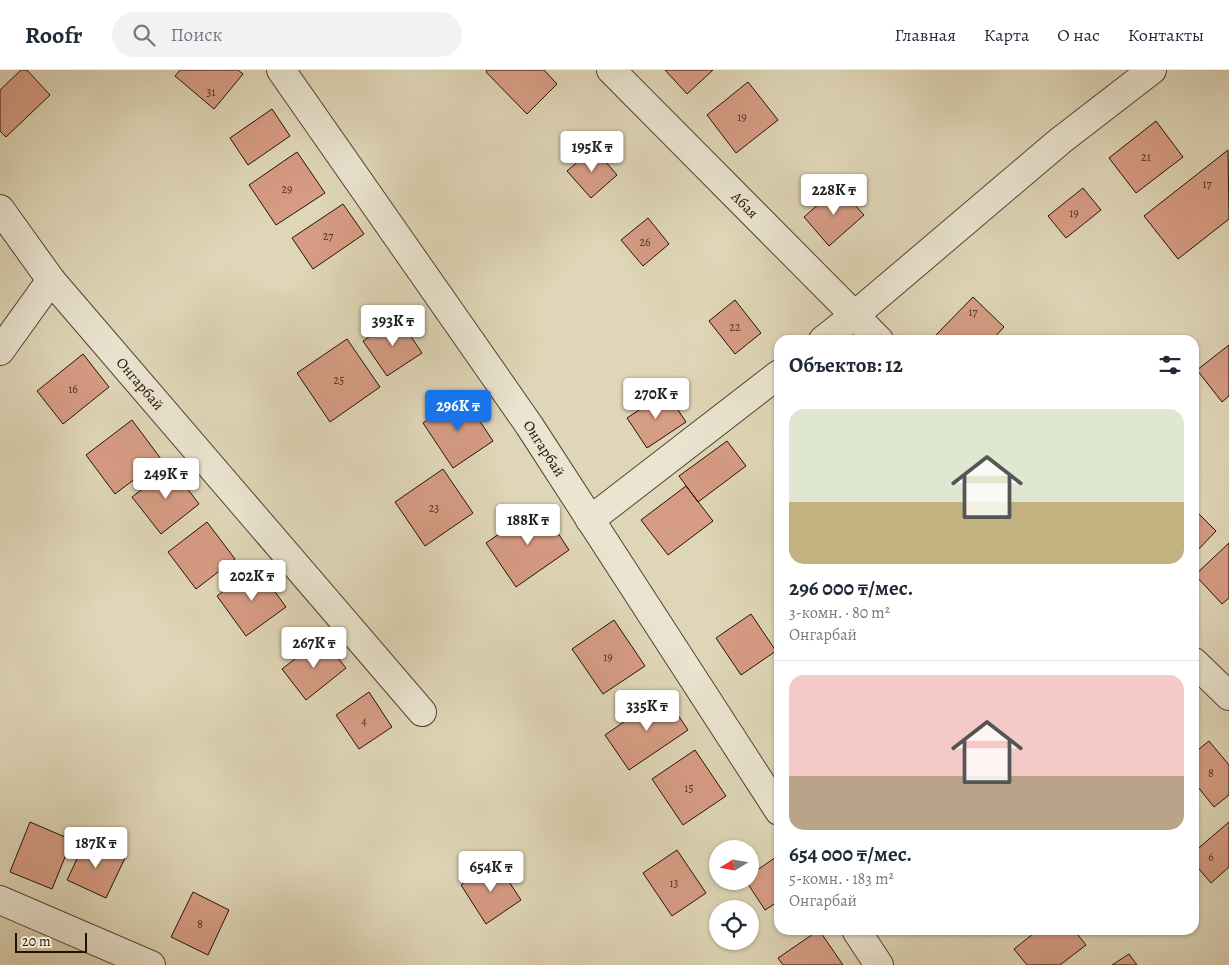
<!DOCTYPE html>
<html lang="ru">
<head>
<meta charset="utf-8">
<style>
	:root { --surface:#fff; --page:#f2f2f3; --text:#1f2937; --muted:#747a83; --line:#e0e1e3; --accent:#1a73e8 }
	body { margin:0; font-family:Alegreya,serif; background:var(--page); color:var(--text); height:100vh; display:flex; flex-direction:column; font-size:19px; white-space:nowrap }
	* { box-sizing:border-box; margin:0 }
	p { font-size:16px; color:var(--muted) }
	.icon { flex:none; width:28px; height:28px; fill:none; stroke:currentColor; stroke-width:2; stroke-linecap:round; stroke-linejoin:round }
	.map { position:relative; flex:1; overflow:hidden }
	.drawer { position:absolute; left:774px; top:265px; width:425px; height:600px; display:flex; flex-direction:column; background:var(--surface); border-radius:15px; box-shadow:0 1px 4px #0004 }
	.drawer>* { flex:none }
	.needle { width:32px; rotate:259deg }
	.tools { position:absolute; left:709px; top:770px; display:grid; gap:10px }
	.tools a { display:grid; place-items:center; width:50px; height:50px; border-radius:50%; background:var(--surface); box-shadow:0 1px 4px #0004; font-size:25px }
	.scale { position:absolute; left:15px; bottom:12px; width:72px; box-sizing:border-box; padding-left:5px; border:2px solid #251106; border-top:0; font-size:14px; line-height:18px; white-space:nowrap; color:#251106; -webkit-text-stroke:4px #eae4d0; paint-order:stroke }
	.price { position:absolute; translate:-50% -42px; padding:0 11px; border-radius:5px; background:#fff; color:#222; font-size:16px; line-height:32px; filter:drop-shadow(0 1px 2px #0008) }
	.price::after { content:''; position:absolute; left:50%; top:30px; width:15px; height:11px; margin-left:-8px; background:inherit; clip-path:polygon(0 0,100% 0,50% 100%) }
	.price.current { background:var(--accent); color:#fff }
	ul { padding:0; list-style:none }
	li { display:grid; align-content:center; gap:10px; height:265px; padding:0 15px }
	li+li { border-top:1px solid var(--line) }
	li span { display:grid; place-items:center; height:155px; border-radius:15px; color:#555 }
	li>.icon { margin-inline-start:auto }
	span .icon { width:90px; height:90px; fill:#fffc; stroke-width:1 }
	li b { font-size:21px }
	h2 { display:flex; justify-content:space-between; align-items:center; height:60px; padding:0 15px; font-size:21px }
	header { display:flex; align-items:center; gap:30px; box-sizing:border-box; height:70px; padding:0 25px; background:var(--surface); border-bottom:1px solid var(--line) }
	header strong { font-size:24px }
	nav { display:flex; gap:28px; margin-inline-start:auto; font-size:18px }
	.search { width:350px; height:45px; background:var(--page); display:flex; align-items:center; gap:12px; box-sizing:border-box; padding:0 18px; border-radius:28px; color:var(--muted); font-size:19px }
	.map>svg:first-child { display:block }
	.building { fill:#d69c84; stroke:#251106 }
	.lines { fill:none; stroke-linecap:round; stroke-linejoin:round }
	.minor-casing { stroke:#544232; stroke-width:30 }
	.minor { stroke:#eae4d0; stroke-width:28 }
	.labels { text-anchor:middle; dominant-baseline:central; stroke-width:4.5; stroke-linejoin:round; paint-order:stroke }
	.number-label { font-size:12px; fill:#513426 }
	.street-label { font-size:15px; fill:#251106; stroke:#eae4d0 }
</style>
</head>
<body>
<header>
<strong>Roofr</strong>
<div class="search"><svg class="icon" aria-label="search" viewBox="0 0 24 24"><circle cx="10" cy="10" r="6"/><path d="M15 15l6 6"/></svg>Поиск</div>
<nav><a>Главная</a><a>Карта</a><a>О нас</a><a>Контакты</a></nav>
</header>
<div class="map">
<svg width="1229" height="895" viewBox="0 0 1229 895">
	<rect width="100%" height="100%" fill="#dfd6b7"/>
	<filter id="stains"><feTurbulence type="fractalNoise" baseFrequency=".004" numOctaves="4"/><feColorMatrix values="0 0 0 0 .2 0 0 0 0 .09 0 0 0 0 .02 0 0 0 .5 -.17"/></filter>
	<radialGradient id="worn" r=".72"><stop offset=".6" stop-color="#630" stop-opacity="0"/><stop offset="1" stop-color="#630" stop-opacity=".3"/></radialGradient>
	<!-- building -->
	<path class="building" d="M21 0H27L50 25 6 67 0 61V20Z
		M180 0H238L243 4 214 39 175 6Z
		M487 0H544L557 14 527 44 486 2Z
		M665 0H713L687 24Z
		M748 12 778 50 736 83 707 45Z
		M272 39 290 66 248 95 230 68Z
		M1156 51 1183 87 1136 123 1109 88Z
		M594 78 617 105 591 128 567 101Z
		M1228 80 1229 149 1178 189 1144 146Z
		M297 82 325 123 276 155 249 115Z
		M838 117 864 145 829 176 804 147Z
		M1083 118 1101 140 1066 168 1048 146Z
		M343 134 364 164 313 199 292 168Z
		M648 148 669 174 643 196 621 170Z
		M973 227 1004 257 992 270H941L936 265Z
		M735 230 761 263 735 284 709 251Z
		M398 247 422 283 387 306 363 271Z
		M347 269 380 317 330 352 297 303Z
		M1229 275V326L1222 332 1197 300Z
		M83 284 109 317 63 354 37 321Z
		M666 322 686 352 647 378 627 348Z
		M463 326 493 371 453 398 423 353Z
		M132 350 161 389 115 424 86 385Z
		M727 371 746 396 698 432 679 406Z
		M171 397 199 434 161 464 132 427Z
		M443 399 473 443 425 476 395 432Z
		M686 416 713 451 668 485 641 450Z
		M540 436 569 480 516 517 486 473Z
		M1194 439 1216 461 1194 484Z
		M207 452 235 489 196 519 168 482Z
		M1229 473V528L1222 534 1195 505Z
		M257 497 286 537 246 566 217 526Z
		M751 544 776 581 741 605 716 568Z
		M614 550 645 596 603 624 572 579Z
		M322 568 346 598 306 630 282 599Z
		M369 622 392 657 359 679 336 645Z
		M664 624 688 660 629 700 605 665Z
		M1209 671 1229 695V725L1214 737 1194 712V683Z
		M695 680 726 726 683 755 652 709Z
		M30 752 72 770 52 819 10 802Z
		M1229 752V797L1211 813 1194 793V782Z
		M86 770 125 788 106 828 67 810Z
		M677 780 706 823 672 846 643 803Z
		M776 787 779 791V831L765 840 746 811H750V805Z
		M496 792 521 830 486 854 461 815Z
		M193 822 229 840 208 885 171 867Z
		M819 860 843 895H783L778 888Z
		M1038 860H1074L1086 875 1060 895H1027L1014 879Z
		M1129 884 1137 895H1112Z"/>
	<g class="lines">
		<defs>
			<g id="minor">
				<path id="s1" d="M281 0 529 355 779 741"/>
				<path id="s2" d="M611 0 879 270"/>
				<path id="s3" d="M0 139 51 210 422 642"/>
				<path d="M823 270 855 245 1060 71 1152 0"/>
				<path d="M0 281 51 210"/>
				<path d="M590 450 779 304"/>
				<path d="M1194 592 1229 626"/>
				<path d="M0 830 151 895"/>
				<path d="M856 860 879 895"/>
			</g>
		</defs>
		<!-- minor casing -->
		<use href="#minor" class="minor-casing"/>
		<!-- minor -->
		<use href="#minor" class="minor"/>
	</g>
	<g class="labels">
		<!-- number labels -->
		<g class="number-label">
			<text x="211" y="22">31</text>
			<text x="742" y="47">19</text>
			<text x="1146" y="87">21</text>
			<text x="1207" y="114">17</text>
			<text x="287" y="119">29</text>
			<text x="1074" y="143">19</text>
			<text x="328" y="166">27</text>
			<text x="645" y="172">26</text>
			<text x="973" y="242">17</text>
			<text x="735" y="257">22</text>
			<text x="339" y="310">25</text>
			<text x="73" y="319">16</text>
			<text x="434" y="438">23</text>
			<text x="608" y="587">19</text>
			<text x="364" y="651">4</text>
			<text x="1211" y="703">8</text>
			<text x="689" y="718">15</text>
			<text x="1211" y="787">6</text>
			<text x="674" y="813">13</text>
			<text x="200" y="854">8</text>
		</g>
		<!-- street labels -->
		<g class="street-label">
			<text stroke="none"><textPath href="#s2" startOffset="190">Абая</textPath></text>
			<text stroke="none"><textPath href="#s3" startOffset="224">Онгарбай</textPath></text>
			<text stroke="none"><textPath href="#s1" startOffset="461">Онгарбай</textPath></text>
		</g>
	</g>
	<rect width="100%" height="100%" filter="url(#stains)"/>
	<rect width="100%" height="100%" fill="url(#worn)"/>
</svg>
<div class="tools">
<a><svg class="needle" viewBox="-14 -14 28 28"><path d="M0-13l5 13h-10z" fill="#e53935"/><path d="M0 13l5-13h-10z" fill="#747a83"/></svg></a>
<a><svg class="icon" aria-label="locate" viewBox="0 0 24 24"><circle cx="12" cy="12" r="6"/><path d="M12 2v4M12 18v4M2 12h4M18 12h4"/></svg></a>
</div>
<div class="scale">20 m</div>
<b class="price" style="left:592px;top:103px">195K ₸</b>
<b class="price" style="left:834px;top:146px">228K ₸</b>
<b class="price" style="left:393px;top:277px">393K ₸</b>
<b class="price" style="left:656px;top:350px">270K ₸</b>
<b class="price current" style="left:458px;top:362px">296K ₸</b>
<b class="price" style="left:166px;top:430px">249K ₸</b>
<b class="price" style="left:528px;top:476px">188K ₸</b>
<b class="price" style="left:252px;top:532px">202K ₸</b>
<b class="price" style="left:314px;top:599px">267K ₸</b>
<b class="price" style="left:647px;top:662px">335K ₸</b>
<b class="price" style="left:96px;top:799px">187K ₸</b>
<b class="price" style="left:491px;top:823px">654K ₸</b>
<section class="drawer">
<h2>Объектов: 12<svg class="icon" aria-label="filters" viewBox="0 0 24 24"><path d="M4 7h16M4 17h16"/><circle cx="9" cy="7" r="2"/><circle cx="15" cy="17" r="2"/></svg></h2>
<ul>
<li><span style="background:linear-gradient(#dfe7d0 60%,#c2b280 0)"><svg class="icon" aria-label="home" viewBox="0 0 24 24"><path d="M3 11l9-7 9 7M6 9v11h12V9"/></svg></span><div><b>296 000 ₸/мес.</b><p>3-комн. · 80 m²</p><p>Онгарбай</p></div></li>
<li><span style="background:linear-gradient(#f6c9c9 65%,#b9a48a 0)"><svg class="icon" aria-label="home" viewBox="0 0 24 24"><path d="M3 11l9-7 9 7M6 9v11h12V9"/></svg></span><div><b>654 000 ₸/мес.</b><p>5-комн. · 183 m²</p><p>Онгарбай</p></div></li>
</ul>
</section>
</div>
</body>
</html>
